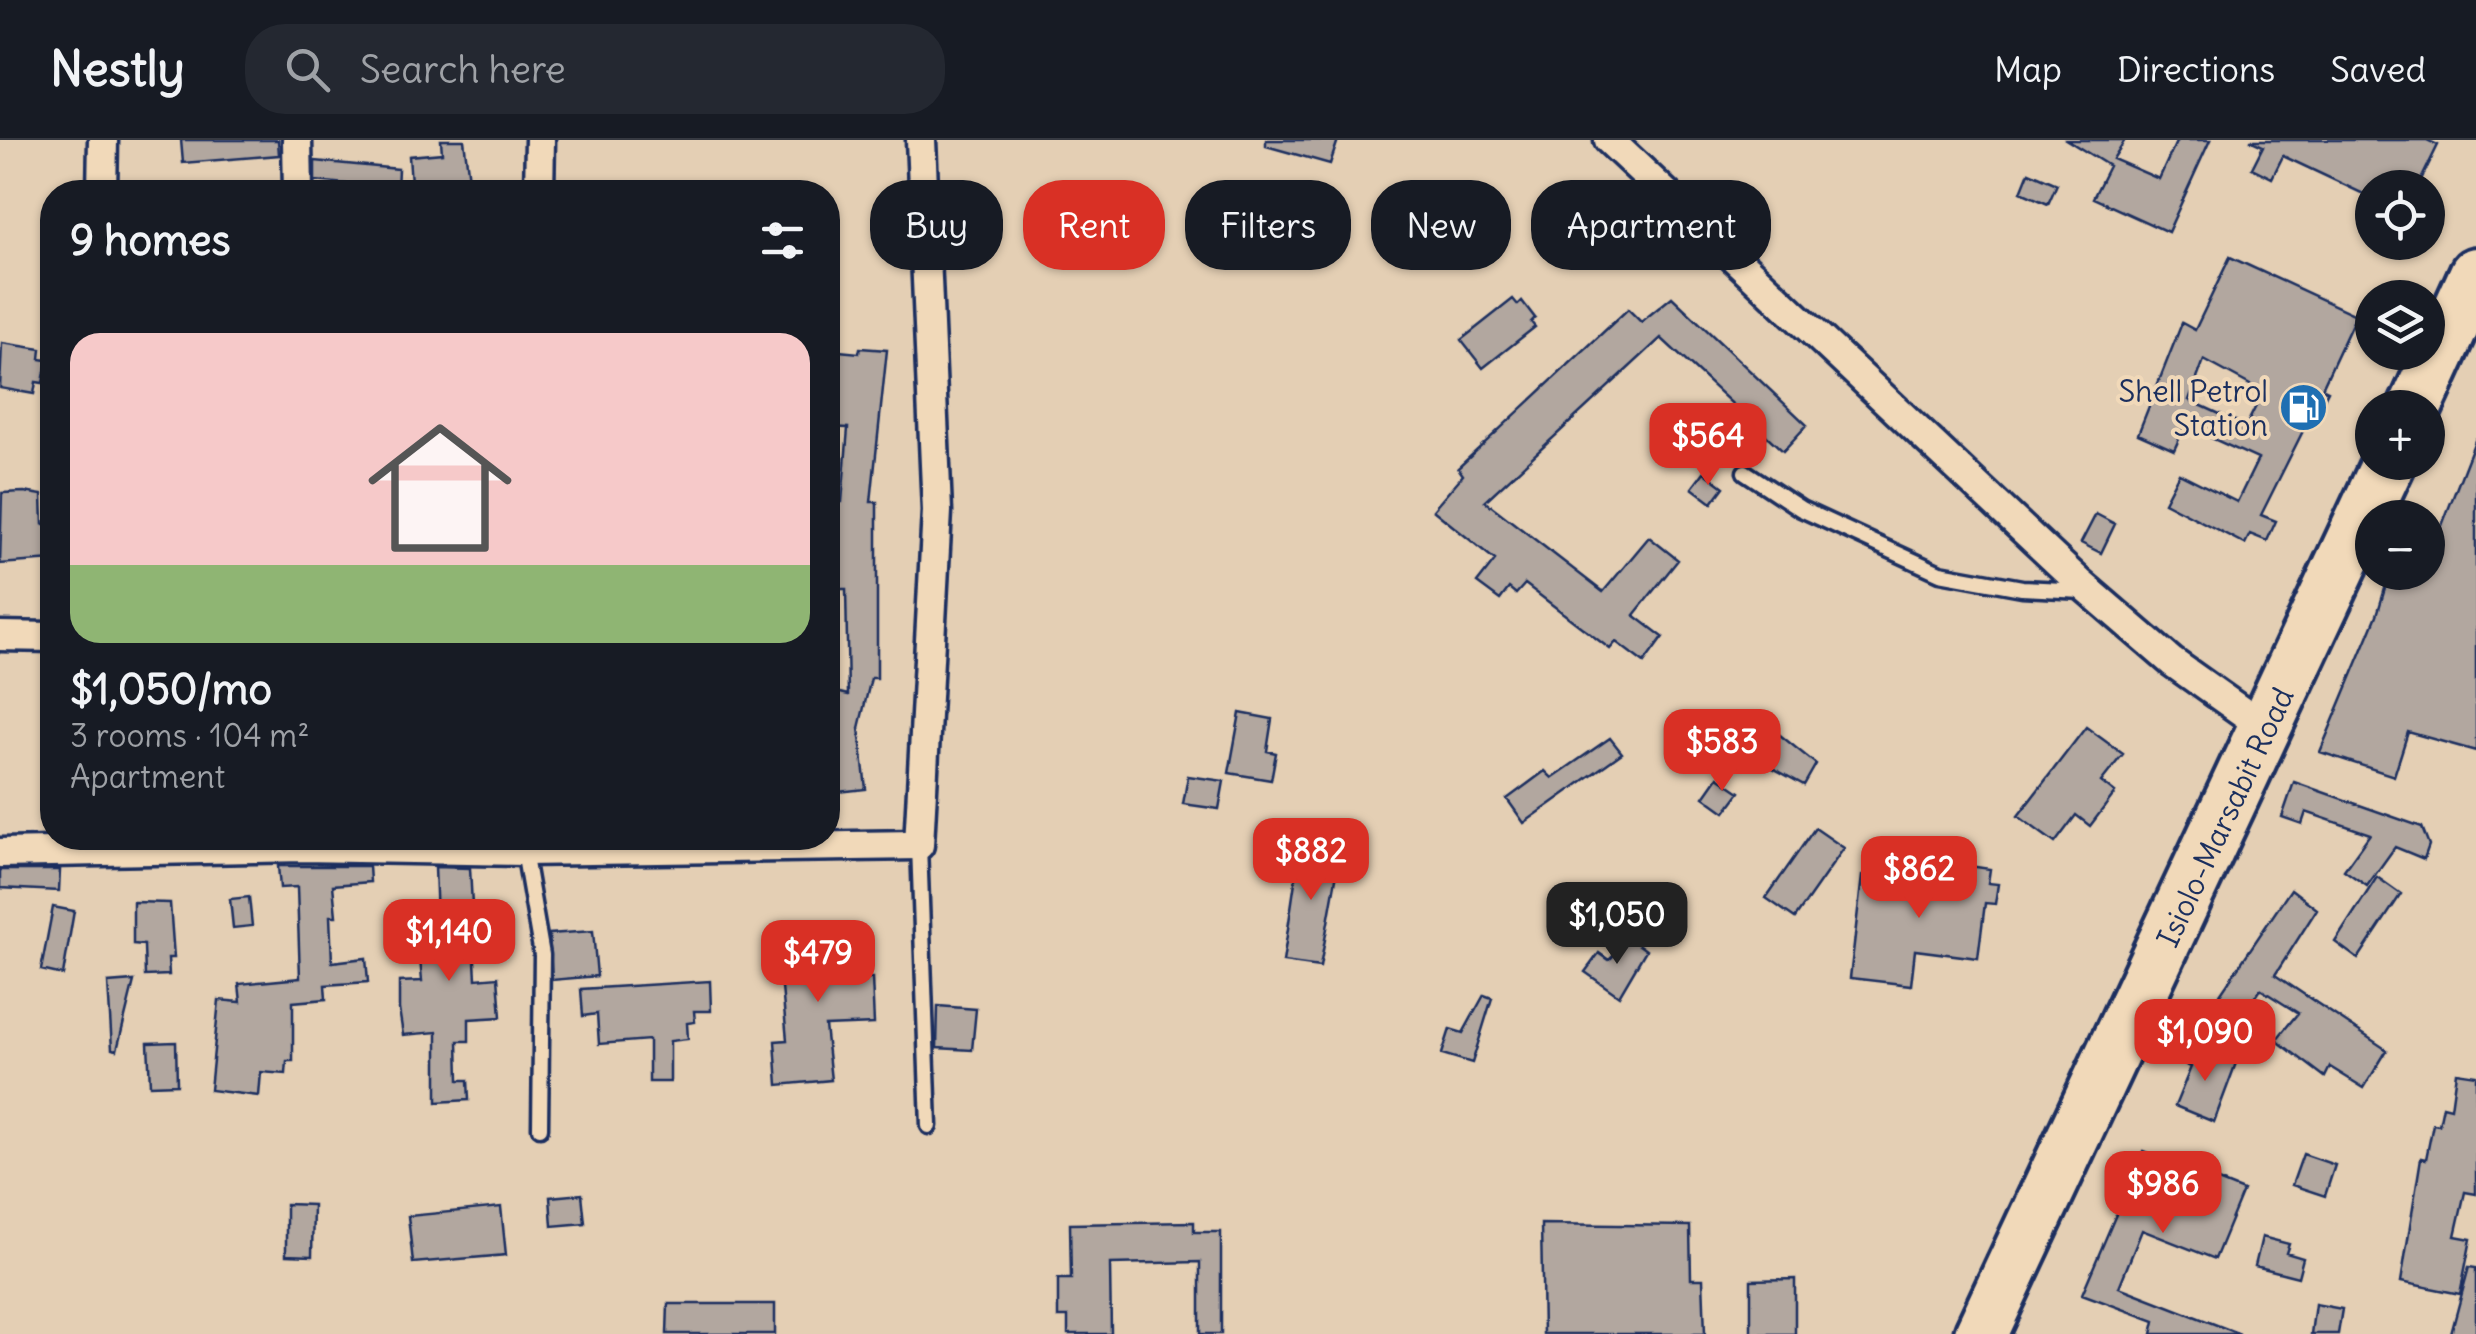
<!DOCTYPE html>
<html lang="en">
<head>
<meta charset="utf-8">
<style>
	:root { --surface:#171b24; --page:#242831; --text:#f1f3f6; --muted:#9ea1a6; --line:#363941; --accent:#d93025 }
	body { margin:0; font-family:Delius,sans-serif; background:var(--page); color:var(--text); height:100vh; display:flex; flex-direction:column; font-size:38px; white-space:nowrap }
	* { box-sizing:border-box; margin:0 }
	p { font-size:32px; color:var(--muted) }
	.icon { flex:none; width:55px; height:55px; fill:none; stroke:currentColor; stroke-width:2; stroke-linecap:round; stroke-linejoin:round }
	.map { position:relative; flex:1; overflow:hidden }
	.details { position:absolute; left:40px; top:40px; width:800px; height:670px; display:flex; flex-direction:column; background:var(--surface); border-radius:40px; box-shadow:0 2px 8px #0004 }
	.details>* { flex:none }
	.guide { position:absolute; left:870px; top:40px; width:950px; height:90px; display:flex; gap:20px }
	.tools { position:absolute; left:2355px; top:30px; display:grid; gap:20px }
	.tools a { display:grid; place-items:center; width:90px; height:90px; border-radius:50%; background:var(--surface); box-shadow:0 2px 8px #0004; font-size:50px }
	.price { position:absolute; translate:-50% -85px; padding:0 22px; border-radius:20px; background:var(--accent); color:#fff; font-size:32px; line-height:65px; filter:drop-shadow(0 2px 5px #0008) }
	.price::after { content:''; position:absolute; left:50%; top:60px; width:30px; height:22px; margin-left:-15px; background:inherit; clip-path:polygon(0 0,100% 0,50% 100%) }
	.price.active { background:#222; color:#fff }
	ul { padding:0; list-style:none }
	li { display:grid; align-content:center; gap:20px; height:530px; padding:0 30px }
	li+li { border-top:2px solid var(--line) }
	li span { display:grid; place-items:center; height:310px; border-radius:30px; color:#555 }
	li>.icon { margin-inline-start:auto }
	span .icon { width:180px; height:180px; fill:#fffc; stroke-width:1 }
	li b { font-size:42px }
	h2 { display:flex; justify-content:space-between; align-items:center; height:120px; padding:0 30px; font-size:42px }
	.chip { padding:0 35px; border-radius:40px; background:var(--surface); box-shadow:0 2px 8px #0004; font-size:35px; line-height:90px }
	.chip.active { background:var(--accent); color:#fff }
	header { display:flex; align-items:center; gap:60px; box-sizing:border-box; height:140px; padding:0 50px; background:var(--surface); border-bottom:2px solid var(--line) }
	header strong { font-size:48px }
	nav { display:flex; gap:55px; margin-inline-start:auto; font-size:35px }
	.search { width:700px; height:90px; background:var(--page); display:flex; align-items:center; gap:25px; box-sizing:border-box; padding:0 35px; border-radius:40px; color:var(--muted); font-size:38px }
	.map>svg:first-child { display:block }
	.building { fill:#b2a79f; stroke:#1b2f5e; stroke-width:2.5; fill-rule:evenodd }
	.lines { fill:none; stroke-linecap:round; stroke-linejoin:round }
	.lane-casing { stroke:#1b2f5e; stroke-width:21 }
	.street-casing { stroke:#1b2f5e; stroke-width:35 }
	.highway-casing { stroke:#1b2f5e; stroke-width:60 }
	.lane { stroke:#f1d9b9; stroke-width:14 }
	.street { stroke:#f1d9b9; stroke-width:28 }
	.highway { stroke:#f1d9b9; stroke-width:52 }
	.labels { text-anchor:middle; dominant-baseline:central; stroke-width:8; stroke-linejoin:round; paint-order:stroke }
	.poi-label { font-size:30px; fill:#1b2f5e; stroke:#f1d9b9; text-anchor:end }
	.street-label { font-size:30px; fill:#1b2f5e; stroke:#f1d9b9 }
</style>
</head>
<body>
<header>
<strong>Nestly</strong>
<div class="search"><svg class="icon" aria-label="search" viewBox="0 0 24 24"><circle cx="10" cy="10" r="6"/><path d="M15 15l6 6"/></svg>Search here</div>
<nav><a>Map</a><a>Directions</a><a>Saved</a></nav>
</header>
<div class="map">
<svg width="2476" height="1194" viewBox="0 0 2476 1194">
	<rect width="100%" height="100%" fill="#e4cfb4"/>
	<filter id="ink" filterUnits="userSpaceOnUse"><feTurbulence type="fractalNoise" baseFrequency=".01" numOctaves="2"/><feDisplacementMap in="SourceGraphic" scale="20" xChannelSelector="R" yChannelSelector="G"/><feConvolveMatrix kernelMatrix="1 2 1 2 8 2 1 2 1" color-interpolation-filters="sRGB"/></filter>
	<g filter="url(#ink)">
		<!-- building -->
		<path class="building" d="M181 0H278L279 15 183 23Z
			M441 0H464L469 39 411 43 409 16 442 13Z
			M1266 0H1338L1330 24 1266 6Z
			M2067 0H2125L2113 19 2159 39 2177 0H2210L2168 92 2093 58 2109 26Z
			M2250 0H2427L2438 5 2417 48H2372V58L2283 16 2272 38 2252 28 2263 6Z
			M315 21 398 29 397 49 315 41Z
			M2029 32 2057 44 2048 64 2021 52Z
			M2230 117 2356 175 2322 248 2328 251 2314 279 2310 277 2261 375 2276 381 2267 401 2250 394 2245 404 2164 362 2179 333 2237 362 2258 319 2185 286 2174 310 2138 294 2182 183 2195 190ZM2204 220 2263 252 2246 286 2189 260Z
			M1672 157 1807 285 1783 311 1661 198 1485 361 1603 452 1649 397 1678 420 1634 475 1663 497 1644 523 1616 502 1610 509 1525 444 1516 454 1509 448 1500 460 1477 443 1495 420 1433 370 1463 335 1458 328 1628 169 1641 182Z
			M1513 159 1518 165 1522 161 1535 178 1531 182 1535 187 1483 228 1461 200Z
			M2 203 41 209 40 219 47 220 43 243 36 242 34 254 0 248Z
			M860 208 887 210 871 362H877V538H871L859 588 866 649 828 653V550L848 555 846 449H831L830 362H842L848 288 828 287V210L859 213Z
			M2476 298V611L2408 592 2394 636 2320 612 2377 475 2390 432H2428V404L2434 406Z
			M1704 332 1724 347 1712 363 1692 348Z
			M24 352 42 355 43 384 52 383V420L0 424 2 353Z
			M2096 374 2115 384 2101 413 2081 403Z
			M1240 573 1272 579 1267 611 1276 613 1271 640 1229 633Z
			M2086 587 2123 614 2101 642 2115 653 2090 686 2076 675 2055 703 2018 676Z
			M1780 595 1816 624 1804 645 1760 621Z
			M1610 598 1622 613 1524 683 1507 659 1545 631 1552 638Z
			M1188 636 1224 641 1219 669 1183 664Z
			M1718 637 1740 652 1725 672 1704 657Z
			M2294 642 2422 687 2429 705 2424 719 2395 707 2367 746 2344 730 2370 694 2306 672 2302 684 2282 677Z
			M1815 688 1844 708 1795 778 1766 758Z
			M1302 695 1331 700 1327 725 1338 727 1320 827 1283 822Z
			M1942 722 1990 729 1988 743 1998 744 1995 764 1985 763 1978 818 1915 810 1911 845 1850 838 1862 736 1940 742Z
			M278 726H369L370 742 333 745 336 776H330L332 822 366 818 368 842 325 845 326 859 293 862V921H287L286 934 261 932 259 956 210 950 219 860 241 862 239 844 300 838 297 747 280 748Z
			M435 727 470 728 476 839 498 837 501 877 469 879V901H458L459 940H468L469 960 437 962V892L403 895 399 869V842L422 841 419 807 438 805Z
			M0 730H60L59 751 0 748Z
			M2377 737 2401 754 2358 819 2335 802Z
			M2291 749 2317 769 2275 835 2387 910 2364 948 2330 927 2325 937 2276 900 2298 873 2260 849 2244 873 2218 857Z
			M249 757 252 786 233 788 230 759Z
			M133 762 170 763 174 818H168L169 835 145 836 144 805 133 804Z
			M53 767 74 771 63 835 41 830Z
			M593 791 597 836 552 840 549 794Z
			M1631 799 1646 810 1619 856 1585 832 1599 813 1609 820Z
			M795 801 796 811 862 805 864 838H872L874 884 825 886 831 940 778 945 775 901 787 900 781 837H774L771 803Z
			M134 841 117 910 112 909 108 843Z
			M710 841 711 871H694L695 882 687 883 688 899 670 901V942H649V900L599 904 597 874 583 876 581 849Z
			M1484 855 1492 858 1472 923 1442 914 1450 889 1463 893Z
			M938 866 976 869 972 910 937 908Z
			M176 902 177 944 150 945 148 903Z
			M2192 907 2236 923 2214 982 2175 966 2191 927 2186 925Z
			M2456 932 2476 935V1054L2465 1052 2455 1096 2471 1099 2460 1154 2401 1142 2421 1018 2426 1019 2433 984 2439 985 2443 966 2451 968Z
			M2143 1011 2243 1051 2215 1119 2142 1090 2119 1147 2240 1194H2152L2155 1181 2082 1154Z
			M2303 1014 2335 1025 2325 1056 2292 1045Z
			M582 1054 585 1083 552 1086 550 1057Z
			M286 1064 313 1065 312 1116 286 1115Z
			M501 1067 506 1115 413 1123 408 1076Z
			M1194 1082V1092H1221V1194H1200V1122L1110 1124 1111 1194H1068V1177H1058V1139H1071L1070 1084Z
			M1541 1084 1690 1086 1691 1139H1703L1705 1194H1543Z
			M2262 1097 2289 1104 2286 1113 2303 1118 2298 1137 2255 1126Z
			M2469 1127 2476 1128V1194H2451Z
			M1795 1139V1194H1751V1140Z
			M668 1164H775V1194H667Z
			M2315 1164 2342 1169 2338 1194H2311Z"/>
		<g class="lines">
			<defs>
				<path id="lane" d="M1745 332 1801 369 1940 433 2022 448 2083 451
					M919 705 929 986
					M524 711 542 815 540 988"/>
				<path id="street" d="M297 0 298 52
					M1609 0 2079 442 2172 522 2265 588
					M102 52 103 0
					M539 52 540 0
					M0 496 52 497
					M0 713 303 707 524 711 919 705 937 371 921 0"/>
				<path id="highway" d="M2415 268 2476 134
					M1981 1194 2389 322"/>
			</defs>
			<!-- lane casing -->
			<use href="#lane" class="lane-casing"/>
			<!-- street casing -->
			<use href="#street" class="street-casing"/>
			<!-- highway casing -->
			<use href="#highway" class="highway-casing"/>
			<!-- lane -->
			<use href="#lane" class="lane"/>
			<!-- street -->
			<use href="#street" class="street"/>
			<!-- highway -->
			<use href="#highway" class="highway"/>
		</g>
	</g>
	<!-- icons -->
	<defs>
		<symbol id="fuel-disc" viewBox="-11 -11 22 22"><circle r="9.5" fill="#1f6fb2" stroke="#f1d9b9"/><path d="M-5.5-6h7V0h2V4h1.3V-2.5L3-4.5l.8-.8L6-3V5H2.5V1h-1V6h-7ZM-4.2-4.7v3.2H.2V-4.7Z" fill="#fff"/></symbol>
	</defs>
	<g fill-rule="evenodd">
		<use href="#fuel-disc" x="2276" y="240" width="55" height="55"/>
	</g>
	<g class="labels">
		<!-- poi labels -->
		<g class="poi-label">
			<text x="2268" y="251">Shell Petrol<tspan x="2268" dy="34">Station</tspan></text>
		</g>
		<!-- street labels -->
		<g class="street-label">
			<text transform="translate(2225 677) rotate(-65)">Isiolo-Marsabit Road</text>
		</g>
	</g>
</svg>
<div class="tools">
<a><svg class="icon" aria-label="locate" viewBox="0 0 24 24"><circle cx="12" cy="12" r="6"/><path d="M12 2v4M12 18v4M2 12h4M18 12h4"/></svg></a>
<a><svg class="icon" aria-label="layers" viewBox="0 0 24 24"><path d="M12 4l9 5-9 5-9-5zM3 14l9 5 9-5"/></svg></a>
<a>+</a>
<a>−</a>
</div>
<b class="price" style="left:1708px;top:348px">$564</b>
<b class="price" style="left:1722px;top:654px">$583</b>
<b class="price" style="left:1311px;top:763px">$882</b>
<b class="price" style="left:1919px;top:781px">$862</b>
<b class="price active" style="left:1617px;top:827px">$1,050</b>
<b class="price" style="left:449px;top:844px">$1,140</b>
<b class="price" style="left:818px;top:865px">$479</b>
<b class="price" style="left:2205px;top:944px">$1,090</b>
<b class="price" style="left:2163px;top:1096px">$986</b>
<div class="guide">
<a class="chip">Buy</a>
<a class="chip active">Rent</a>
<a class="chip">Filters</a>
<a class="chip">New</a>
<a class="chip">Apartment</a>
</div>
<section class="details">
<h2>9 homes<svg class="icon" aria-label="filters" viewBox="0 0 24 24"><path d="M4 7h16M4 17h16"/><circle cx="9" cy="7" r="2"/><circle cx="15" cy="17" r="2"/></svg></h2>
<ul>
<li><span style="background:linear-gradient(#f6c9c9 75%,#8fb573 0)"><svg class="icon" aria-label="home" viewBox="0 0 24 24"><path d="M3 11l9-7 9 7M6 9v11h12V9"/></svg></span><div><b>$1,050/mo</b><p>3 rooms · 104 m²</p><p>Apartment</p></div></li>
</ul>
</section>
</div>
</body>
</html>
